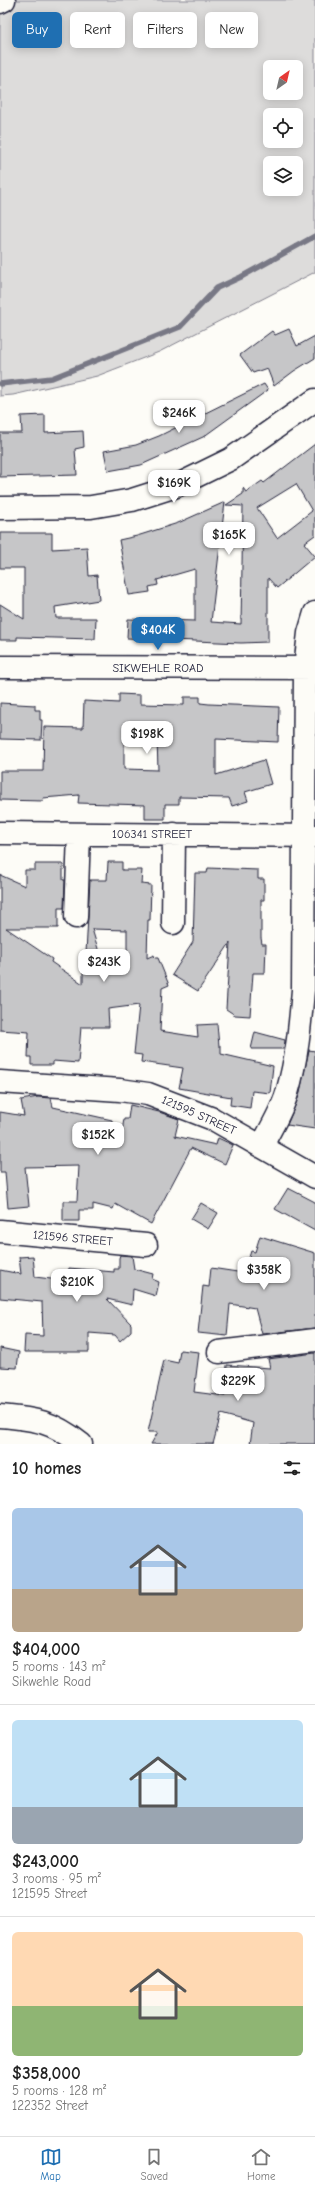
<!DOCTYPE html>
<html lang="en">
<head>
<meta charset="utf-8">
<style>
	:root { --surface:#fff; --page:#f6f6f6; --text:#222; --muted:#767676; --line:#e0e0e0; --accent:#1f6fb2 }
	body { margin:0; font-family:"Comic Neue",sans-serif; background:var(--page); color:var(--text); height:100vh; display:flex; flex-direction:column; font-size:15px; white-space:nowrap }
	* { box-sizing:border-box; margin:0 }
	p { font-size:13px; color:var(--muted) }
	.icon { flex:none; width:22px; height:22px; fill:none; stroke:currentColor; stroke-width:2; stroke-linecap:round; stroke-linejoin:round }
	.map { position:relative; height:1444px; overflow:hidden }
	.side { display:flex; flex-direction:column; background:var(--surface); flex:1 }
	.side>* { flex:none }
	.hud { position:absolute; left:12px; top:12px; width:291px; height:36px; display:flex; gap:8px }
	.needle { width:26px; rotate:34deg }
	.controls { position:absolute; left:263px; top:60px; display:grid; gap:8px }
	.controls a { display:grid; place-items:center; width:40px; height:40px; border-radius:6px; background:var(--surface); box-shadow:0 2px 10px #0003; font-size:20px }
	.price { position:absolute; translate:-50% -34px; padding:0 9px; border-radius:8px; background:#fff; color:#222; font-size:13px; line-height:26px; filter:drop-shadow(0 1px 2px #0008) }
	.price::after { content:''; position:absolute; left:50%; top:24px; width:12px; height:9px; margin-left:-6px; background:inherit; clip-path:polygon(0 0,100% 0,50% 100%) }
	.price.active { background:var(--accent); color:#fff }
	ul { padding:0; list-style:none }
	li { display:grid; align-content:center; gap:8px; height:212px; padding:0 12px }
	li+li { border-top:1px solid var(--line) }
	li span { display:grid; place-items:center; height:124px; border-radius:6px; color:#555 }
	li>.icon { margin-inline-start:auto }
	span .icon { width:72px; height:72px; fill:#fffc; stroke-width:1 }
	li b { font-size:17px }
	h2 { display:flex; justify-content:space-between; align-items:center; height:48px; padding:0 12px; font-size:17px }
	.pill { padding:0 14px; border-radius:6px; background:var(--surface); box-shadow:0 2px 10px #0003; font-size:14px; line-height:36px }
	.pill.active { background:var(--accent); color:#fff }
	.menu { display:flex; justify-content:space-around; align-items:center; height:56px; border-top:1px solid var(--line); background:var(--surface); font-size:11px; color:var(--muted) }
	.menu a { display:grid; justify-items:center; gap:2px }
	.menu .active { color:var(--accent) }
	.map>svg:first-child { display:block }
	.green { fill:#dddcdb; stroke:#807f8b; fill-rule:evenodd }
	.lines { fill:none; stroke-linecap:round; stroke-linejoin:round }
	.stream { stroke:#787885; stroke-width:5.5 }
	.building { fill:#c6c6c8; stroke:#22223b; fill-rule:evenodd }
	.minor-casing { stroke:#22223b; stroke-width:25 }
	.minor { stroke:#fdfcf7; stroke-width:22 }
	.labels { text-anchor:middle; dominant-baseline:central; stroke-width:4; stroke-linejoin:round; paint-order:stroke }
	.street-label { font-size:12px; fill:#22223b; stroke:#fdfcf7 }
</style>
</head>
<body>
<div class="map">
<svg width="315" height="1444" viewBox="0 0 315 1444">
	<rect width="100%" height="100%" fill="#fdfcf7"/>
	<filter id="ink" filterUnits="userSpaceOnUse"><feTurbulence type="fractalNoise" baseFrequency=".025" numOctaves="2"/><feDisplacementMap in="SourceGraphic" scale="8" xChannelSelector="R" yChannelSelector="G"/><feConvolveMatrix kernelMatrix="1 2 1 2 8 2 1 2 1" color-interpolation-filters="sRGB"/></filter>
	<g filter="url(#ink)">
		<!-- green -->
		<path class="green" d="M0 0H315V272L159 352 97 376 13 395 0 396ZM270 67H296V93H270ZM270 115H296V141H270ZM270 163H296V189H270Z"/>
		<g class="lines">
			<!-- stream -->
			<path class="stream" d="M0 384 52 378 180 327 217 288 241 277 315 236"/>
		</g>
		<!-- building -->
		<path class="building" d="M289 329 297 346 315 336V358L294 371 274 386 267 368 253 373 240 355 272 331 275 335Z
			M264 384 268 390 203 437 141 465 108 471 104 451 136 445 159 436Z
			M45 415V433L83 431 84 447 75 449 77 475 0 477V433H22L21 416Z
			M315 444V535L304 543 315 556 277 588 268 578V642L241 643 127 638 128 619 195 621V569L157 580 158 585 149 587 150 592 129 595 119 540 137 536 178 523 225 502 211 622 241 624 243 506 226 505 243 494V488L246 492 262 481 264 483ZM296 484 312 511 277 538 257 508Z
			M0 533H52V549L87 547 89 576 97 575 99 600 55 607 56 618H96L95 639 17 637V640H0V604L24 619V568H0Z
			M119 694 140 695V704L184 705V697H200V703L209 704 279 707 278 742 216 739V775L264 760 271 784 245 792 248 801 232 806 229 798 179 797V804H165V819H145V805L78 803 79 795 43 798 44 801 0 800V771H43L44 727 83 728 84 701 119 703ZM124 736 157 738 158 770 124 769Z
			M0 703 35 705V710H40V720H42L41 740 0 739Z
			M108 862H122V870H142L141 884 151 885 150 920H148L147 958 154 955 155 958H158L169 985 162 988 160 1031 198 1037 197 1025 217 1024 219 1046H221V1054L273 1066 270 1093 252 1091 250 1108 230 1105 231 1097 179 1088 183 1068 141 1062 142 1055 134 1054 139 1005 108 1009 109 1027H81L78 1063 53 1061V1065H31V1057H28L29 1032 0 1030V875L25 886V870H35V864H63V880H65L64 908H58V928H6L52 959 51 962 83 984V953H86L90 880H107ZM92 929 127 930V955L102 962Z
			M208 868 258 870V879H264V900H261V938L262 944H266L265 973H253L250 1016 235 1015 226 1009 230 943 198 991 172 975 193 942 195 873H207Z
			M255 1032 285 1040 284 1049H251Z
			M309 1050 315 1051V1129L287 1125 299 1096Z
			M38 1097 51 1098 53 1107 112 1120V1130L122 1131 124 1119H128L130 1105 159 1112 179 1119 175 1136 216 1145 218 1138 233 1145 225 1164 191 1148 151 1224 115 1204 113 1209 93 1204V1210H79V1221H63V1201H77L79 1166 25 1167 29 1206 8 1208 5 1172H0V1112L24 1116 21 1100Z
			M288 1188 315 1202V1231L275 1209Z
			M201 1203 218 1213 208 1229 191 1219Z
			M260 1236 315 1253V1328L262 1334 255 1308 230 1304 227 1336 198 1333 203 1286 209 1287 211 1268 244 1273 251 1251 255 1252Z
			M120 1255 132 1256 134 1269 153 1274 152 1279 159 1282 156 1296 133 1289 132 1305 107 1299 131 1324V1331L120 1341 115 1335 89 1333V1352H24L25 1335 43 1336 42 1302 0 1298V1270L21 1274 19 1257 33 1256 35 1277 67 1281 69 1268 114 1272V1269H119V1258Z
			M0 1348 19 1352 17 1368 0 1367Z
			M180 1350 199 1352 194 1392 225 1396 227 1365 270 1368 268 1359 315 1353V1444H250L253 1423 221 1414 213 1444H151L158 1432H148L164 1360 178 1363Z"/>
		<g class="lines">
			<defs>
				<path id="minor" d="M0 2 4 0
					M0 508 91 507 132 500 176 486 231 459 315 400
					M0 667 315 668
					M0 833 315 836
					M76 917 79 834
					M173 923 174 834
					M0 1082 120 1090 148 1094 213 1119 315 1177
					M262 1146C270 1129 282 1111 287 1093 297 1059 300 1025 303 990L305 668 309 633 315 613
					M0 1231 146 1245
					M219 1352 315 1340
					M0 1416C36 1419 52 1421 81 1444"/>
			</defs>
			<!-- minor casing -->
			<use href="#minor" class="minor-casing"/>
			<!-- minor -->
			<use href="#minor" class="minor"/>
		</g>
	</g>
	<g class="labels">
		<!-- street labels -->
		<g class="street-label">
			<text x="158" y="668">SIKWEHLE ROAD</text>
			<text x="152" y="834">106341 STREET</text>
			<text transform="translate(199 1115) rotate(24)">121595 STREET</text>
			<text transform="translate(73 1238) rotate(5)">121596 STREET</text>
		</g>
	</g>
</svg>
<div class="controls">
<a><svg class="needle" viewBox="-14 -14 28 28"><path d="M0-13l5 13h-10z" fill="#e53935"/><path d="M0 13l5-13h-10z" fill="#767676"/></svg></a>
<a><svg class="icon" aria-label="locate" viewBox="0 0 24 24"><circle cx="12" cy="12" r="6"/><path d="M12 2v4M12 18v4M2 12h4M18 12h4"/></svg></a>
<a><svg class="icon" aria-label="layers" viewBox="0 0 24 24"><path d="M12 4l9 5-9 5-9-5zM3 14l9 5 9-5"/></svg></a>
</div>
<b class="price" style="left:179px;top:434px">$246K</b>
<b class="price" style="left:174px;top:504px">$169K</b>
<b class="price" style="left:229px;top:556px">$165K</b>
<b class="price active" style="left:158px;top:651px">$404K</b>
<b class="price" style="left:147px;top:755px">$198K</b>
<b class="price" style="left:104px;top:983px">$243K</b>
<b class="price" style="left:98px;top:1156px">$152K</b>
<b class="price" style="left:264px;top:1291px">$358K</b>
<b class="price" style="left:77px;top:1303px">$210K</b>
<b class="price" style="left:238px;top:1402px">$229K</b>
<div class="hud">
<a class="pill active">Buy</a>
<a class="pill">Rent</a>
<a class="pill">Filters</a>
<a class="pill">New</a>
</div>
</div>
<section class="side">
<h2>10 homes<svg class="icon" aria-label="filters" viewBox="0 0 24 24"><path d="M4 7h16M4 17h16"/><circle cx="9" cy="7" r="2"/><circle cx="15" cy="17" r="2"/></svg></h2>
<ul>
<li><span style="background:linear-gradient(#a9c7e8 65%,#b9a48a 0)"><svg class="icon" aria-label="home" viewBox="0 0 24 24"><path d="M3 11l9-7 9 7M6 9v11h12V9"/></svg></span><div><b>$404,000</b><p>5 rooms · 143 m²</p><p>Sikwehle Road</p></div></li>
<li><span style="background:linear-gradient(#bfe0f5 70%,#9aa5b1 0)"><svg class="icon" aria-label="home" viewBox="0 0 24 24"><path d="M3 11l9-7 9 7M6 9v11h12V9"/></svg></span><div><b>$243,000</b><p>3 rooms · 95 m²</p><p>121595 Street</p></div></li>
<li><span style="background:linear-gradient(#ffd9b3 60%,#8fb573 0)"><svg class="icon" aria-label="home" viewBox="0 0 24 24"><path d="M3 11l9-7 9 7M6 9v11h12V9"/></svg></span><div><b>$358,000</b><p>5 rooms · 128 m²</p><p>122352 Street</p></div></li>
</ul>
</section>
<nav class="menu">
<a class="active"><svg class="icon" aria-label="map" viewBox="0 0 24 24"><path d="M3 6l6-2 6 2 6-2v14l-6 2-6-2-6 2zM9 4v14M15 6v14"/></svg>Map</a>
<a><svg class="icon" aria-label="saved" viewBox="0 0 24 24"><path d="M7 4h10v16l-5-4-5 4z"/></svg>Saved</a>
<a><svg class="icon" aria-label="home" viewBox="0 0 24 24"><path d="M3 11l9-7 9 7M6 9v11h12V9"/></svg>Home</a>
</nav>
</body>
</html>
